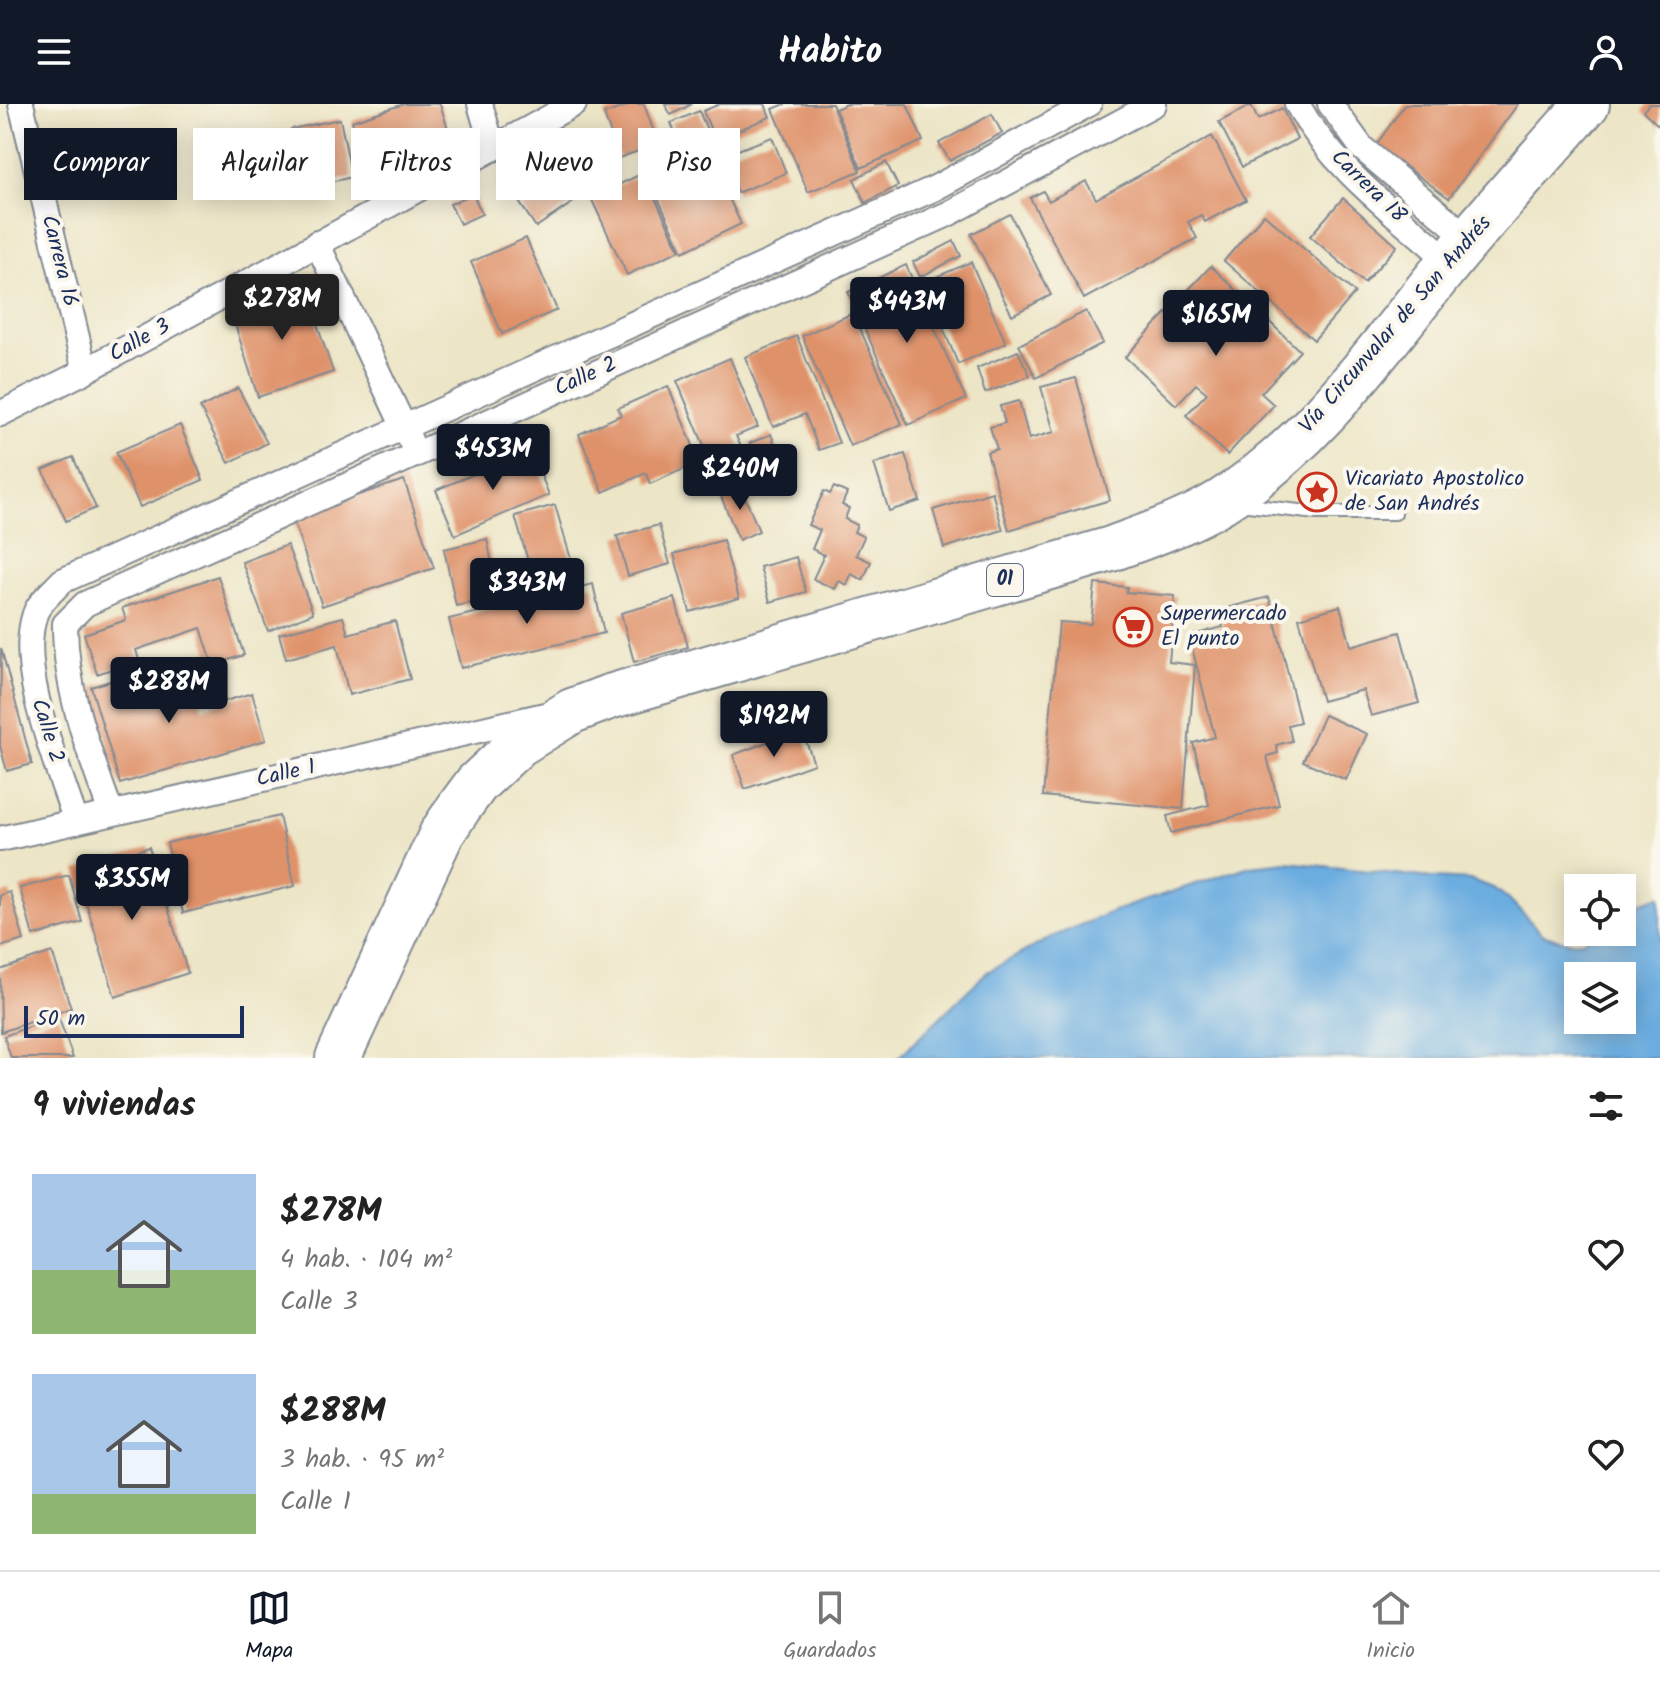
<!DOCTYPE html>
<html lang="es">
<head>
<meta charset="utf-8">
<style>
	:root { --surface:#fff; --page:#f6f6f6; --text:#222; --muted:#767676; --line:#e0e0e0; --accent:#111827 }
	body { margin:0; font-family:Kalam,sans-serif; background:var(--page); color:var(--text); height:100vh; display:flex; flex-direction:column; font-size:30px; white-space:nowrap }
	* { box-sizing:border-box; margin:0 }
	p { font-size:26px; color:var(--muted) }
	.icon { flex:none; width:44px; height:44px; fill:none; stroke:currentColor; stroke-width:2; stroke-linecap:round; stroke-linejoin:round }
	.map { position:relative; height:954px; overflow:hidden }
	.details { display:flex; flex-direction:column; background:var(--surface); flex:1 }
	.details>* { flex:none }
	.top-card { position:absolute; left:24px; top:24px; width:800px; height:72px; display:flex; gap:16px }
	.tools { position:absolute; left:1564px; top:770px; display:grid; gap:16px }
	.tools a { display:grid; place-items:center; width:72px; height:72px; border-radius:0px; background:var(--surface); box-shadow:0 4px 20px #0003; font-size:40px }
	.scale { position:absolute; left:24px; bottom:20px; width:220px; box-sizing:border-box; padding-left:8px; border:4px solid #1b2f5e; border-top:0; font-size:22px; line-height:28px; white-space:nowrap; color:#1b2f5e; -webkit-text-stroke:6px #fbf7ec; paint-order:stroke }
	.price { position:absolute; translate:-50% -68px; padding:0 18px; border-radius:8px; background:var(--accent); color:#fff; font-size:26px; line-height:52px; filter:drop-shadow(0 2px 4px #0008) }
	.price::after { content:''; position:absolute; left:50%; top:48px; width:24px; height:18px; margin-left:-12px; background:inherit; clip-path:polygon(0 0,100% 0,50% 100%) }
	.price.active { background:#222; color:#fff }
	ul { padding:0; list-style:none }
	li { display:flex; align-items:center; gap:24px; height:200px; padding:0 32px }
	li span { display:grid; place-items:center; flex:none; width:224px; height:160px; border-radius:0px; color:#555 }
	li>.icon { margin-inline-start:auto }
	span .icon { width:96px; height:96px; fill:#fffc; stroke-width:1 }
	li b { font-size:34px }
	h2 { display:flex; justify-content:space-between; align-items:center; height:96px; padding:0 32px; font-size:34px }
	.tag { padding:0 28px; border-radius:0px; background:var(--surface); box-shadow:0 4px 20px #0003; font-size:28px; line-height:72px }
	.tag.active { background:var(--accent); color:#fff }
	header { display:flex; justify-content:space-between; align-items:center; height:104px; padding:0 32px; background:var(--accent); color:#fff; font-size:36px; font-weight:700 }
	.menu { display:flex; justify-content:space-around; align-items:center; height:112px; border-top:2px solid var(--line); background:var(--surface); font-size:22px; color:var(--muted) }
	.menu a { display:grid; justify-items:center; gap:4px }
	.menu .active { color:var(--accent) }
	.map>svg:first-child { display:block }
	.water { fill:#6cade0; stroke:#446e9f; stroke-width:2; fill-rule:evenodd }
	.building { fill:#df9169 }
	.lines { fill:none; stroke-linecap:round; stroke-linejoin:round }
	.lane-casing { stroke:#848a92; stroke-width:16 }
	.street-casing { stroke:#848a92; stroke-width:28 }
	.highway-casing { stroke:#848a92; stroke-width:48 }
	.lane { stroke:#fff; stroke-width:12 }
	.street { stroke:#fff; stroke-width:24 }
	.highway { stroke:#fff; stroke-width:44 }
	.labels { text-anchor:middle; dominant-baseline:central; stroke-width:8; stroke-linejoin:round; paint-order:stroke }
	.shield { fill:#fbf7ec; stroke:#5e6b89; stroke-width:2 }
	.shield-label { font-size:20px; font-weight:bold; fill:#1b2f5e }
	.street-label { font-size:22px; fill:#1b2f5e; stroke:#fbf7ec }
	.poi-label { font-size:22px; fill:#1b2f5e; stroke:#fbf7ec; text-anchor:start }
</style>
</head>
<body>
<header><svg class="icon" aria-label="menu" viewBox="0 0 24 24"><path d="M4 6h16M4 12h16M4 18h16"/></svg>Habito<svg class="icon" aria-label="person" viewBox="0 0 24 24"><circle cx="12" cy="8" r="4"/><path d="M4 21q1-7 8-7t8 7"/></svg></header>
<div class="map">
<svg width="1660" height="954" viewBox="0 0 1660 954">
	<rect width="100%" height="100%" fill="#fbf7ec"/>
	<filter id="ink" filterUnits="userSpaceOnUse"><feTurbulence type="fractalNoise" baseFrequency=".0125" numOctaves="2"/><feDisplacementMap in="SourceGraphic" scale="16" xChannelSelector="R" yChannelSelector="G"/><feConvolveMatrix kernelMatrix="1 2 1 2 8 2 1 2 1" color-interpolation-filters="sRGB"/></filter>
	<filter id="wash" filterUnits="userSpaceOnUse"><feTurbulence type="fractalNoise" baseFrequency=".006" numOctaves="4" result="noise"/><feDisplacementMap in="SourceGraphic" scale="32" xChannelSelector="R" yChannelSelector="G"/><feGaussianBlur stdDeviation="1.8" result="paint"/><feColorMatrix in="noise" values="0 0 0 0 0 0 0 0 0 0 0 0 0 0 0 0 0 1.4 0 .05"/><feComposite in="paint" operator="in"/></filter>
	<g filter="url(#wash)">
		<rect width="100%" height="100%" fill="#ece5c6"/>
		<!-- water -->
		<path class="water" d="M1287 758 1432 774 1471 776 1494 784 1512 798 1542 830 1568 838 1583 837 1595 828H1622V805L1660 792V954H898L987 868 1052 833 1114 807 1250 762ZM1578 872H1622V916H1578Z"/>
		<g id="blocks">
			<!-- building -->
			<path class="building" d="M404 0H440L451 34 366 69 352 17Z
				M632 0H644L658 40 619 54 604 10Z
				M665 0H692L671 11Z
				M720 0H765L770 13 715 36 703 7Z
				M785 0H832L860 67 808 88 773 5Z
				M847 0H907L923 37 861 64 835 5Z
				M1405 0H1518L1449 94 1376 41Z
				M1649 0H1660V23L1643 7Z
				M1251 1 1258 16 1282 4 1297 35 1242 63 1219 18Z
				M699 7 710 33 682 45 671 19Z
				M992 10 1002 29 950 57 939 39Z
				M340 15 352 73 304 84 291 25Z
				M1212 32 1246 96 1205 118 1201 111 1188 118 1197 134 1084 195 1030 94 1043 87 1049 97 1086 77 1096 95Z
				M772 33 786 69 737 89 722 52Z
				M552 44 584 91 536 123 505 77Z
				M886 58 898 82 865 99 854 75Z
				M714 62 741 120 683 148 656 90Z
				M643 69 680 146 627 171 591 94Z
				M473 90 482 110 460 120 450 100Z
				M1343 94 1397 142 1364 179 1310 132Z
				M1010 110 1051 191 1012 211 971 130Z
				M1264 110 1355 189 1314 236 1224 157Z
				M526 134 557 206 502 230 471 158Z
				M954 137 961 152 920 173 913 158Z
				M971 158 1006 239 958 260 924 178Z
				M906 161 966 295 908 321 848 188Z
				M1211 162 1300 247 1261 289 1274 301 1227 351 1186 311 1207 289 1196 280 1176 301 1125 253Z
				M305 184 333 268 258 293 231 208Z
				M1086 207 1103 239 1036 274 1019 241Z
				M853 209 902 320 850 342 802 232Z
				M797 232 839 339 819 346 805 310 773 323 745 253Z
				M1018 247 1030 272 985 289 977 264Z
				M730 254 758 323 736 332 741 343 710 356 677 277Z
				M1076 274 1110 396 1009 426 987 348 997 345 990 323 1005 319 1000 302 1019 297 1029 335 1054 328 1041 283Z
				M668 282 700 358 650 380 646 369 603 388 579 330 621 311 618 304Z
				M238 284 267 339 229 359 200 304Z
				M180 321 203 376 140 403 116 348Z
				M771 330 784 364 764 373 750 339Z
				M531 346 549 391 455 431 436 386Z
				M905 350 920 397 889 407 874 360Z
				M73 353 96 404 66 417 43 366Z
				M404 376 434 464 322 502 292 413Z
				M740 381 759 427 739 436 720 390Z
				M834 383 847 389 842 401 849 404 845 415 857 421 854 428 864 433 856 451 871 458 863 476 851 470 847 481 839 477 835 485 813 475 824 451 812 445 820 426 808 421 824 387 830 390Z
				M992 388 1003 426 944 444 933 406Z
				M555 401 576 472 551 479 545 459 530 464 515 412Z
				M659 421 670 460 628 472 617 432Z
				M487 435 499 493 456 502 444 445Z
				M723 436 739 494 690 508 674 450Z
				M287 441 313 509 268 527 242 458Z
				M796 453 806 488 770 498 760 463Z
				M218 472 244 551 213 561 201 524 136 546 139 556 97 570 84 530 126 516 122 504Z
				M593 480 604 529 461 564 449 515Z
				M1095 480 1127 483 1126 488 1175 492 1169 558 1195 561 1183 705 1043 692 1059 518 1091 520Z
				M1269 493 1300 618 1288 621 1292 637 1276 641 1278 649 1267 652 1279 701 1171 729 1167 712 1209 701 1193 639 1215 633 1189 532 1223 523 1219 506Z
				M675 494 688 543 634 558 621 509Z
				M1340 502 1351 542 1400 528 1419 599 1371 612 1363 586 1322 597 1299 514Z
				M343 513 348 530 395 517 410 575 349 591 337 541 286 555 279 530Z
				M1 544 32 660 7 667 0 642Z
				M155 563 164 594 197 584 202 604 252 589 266 636 120 680 91 583Z
				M1324 611 1367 630 1346 676 1303 657Z
				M802 625 814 660 745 685 733 651Z
				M279 712 295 782 183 809 167 739Z
				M149 743 188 869 115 893 76 766Z
				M69 771 82 818 33 832 20 784Z
				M10 788 24 836 0 843V791Z
				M52 848 71 904 1 928 0 866Z
				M58 912 73 954H11L4 932Z"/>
		</g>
	</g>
	<g filter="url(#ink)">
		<use href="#blocks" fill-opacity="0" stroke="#848a92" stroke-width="2"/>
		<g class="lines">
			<defs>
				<path id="lane" d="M1240 400 1316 409H1395"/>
				<path id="street" d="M21 0 85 267
					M480 0 493 45
					M1297 0C1333 65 1395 109 1450 158
					M1330 0 1362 44 1469 135
					M317 139 410 336
					M0 310 85 267 574 0
					M111 709C89 647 65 587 65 520L85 500 948 110 1154 0
					M76 718C58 662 16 565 35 510 39 498 54 486 62 477L935 84 1089 0
					M0 735 545 611"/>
				<path id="highway" d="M338 954 442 729 460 702 477 679 519 640 572 607 609 593 1111 445C1149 431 1188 418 1222 397 1315 339 1380 243 1448 160 1493 105 1541 53 1587 0"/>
			</defs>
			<!-- lane casing -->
			<use href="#lane" class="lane-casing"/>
			<!-- street casing -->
			<use href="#street" class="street-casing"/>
			<!-- highway casing -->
			<use href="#highway" class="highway-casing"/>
			<!-- lane -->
			<use href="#lane" class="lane"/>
			<!-- street -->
			<use href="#street" class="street"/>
			<!-- highway -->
			<use href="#highway" class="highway"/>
		</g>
	</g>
	<!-- icons -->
	<defs>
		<symbol id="sight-ring" viewBox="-11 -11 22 22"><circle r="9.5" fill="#fbf7ec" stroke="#c8321e" stroke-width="1.5"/><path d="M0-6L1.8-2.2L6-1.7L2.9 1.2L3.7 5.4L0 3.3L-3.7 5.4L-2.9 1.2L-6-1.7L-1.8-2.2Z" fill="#c8321e"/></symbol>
		<symbol id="supermarket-ring" viewBox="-11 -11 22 22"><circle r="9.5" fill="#fbf7ec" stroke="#c8321e" stroke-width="1.5"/><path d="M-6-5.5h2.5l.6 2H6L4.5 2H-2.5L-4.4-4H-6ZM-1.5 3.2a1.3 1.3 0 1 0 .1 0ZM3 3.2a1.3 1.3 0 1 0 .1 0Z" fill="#c8321e"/></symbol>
	</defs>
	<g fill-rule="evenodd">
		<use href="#sight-ring" x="1295" y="366" width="44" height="44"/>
		<use href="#supermarket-ring" x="1111" y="501" width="44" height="44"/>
	</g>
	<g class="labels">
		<!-- shield labels -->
		<rect class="shield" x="987" y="460" width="36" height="32" rx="6"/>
		<g class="shield-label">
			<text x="1005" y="476">01</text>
		</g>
		<!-- street labels -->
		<g class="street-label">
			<text transform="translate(1368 83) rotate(44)">Carrera 18</text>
			<text transform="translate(59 157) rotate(76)">Carrera 16</text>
			<text transform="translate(1396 221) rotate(-49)">Vía Circunvalar de San Andrés</text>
			<text transform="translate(140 237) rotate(-29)">Calle 3</text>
			<text transform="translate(586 273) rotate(-24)">Calle 2</text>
			<text transform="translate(47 627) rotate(73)">Calle 2</text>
			<text transform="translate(286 670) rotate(-13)">Calle 1</text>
		</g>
		<!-- poi labels -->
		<g class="poi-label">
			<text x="1345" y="375">Vicariato Apostolico<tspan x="1345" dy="25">de San Andrés</tspan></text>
			<text x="1161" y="510">Supermercado<tspan x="1161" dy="25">El punto</tspan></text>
		</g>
	</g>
</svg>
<div class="tools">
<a><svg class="icon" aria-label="locate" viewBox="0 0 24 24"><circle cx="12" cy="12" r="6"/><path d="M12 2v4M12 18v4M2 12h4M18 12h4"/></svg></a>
<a><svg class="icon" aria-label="layers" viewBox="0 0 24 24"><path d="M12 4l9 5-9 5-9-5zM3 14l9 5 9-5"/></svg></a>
</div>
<div class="scale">50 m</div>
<b class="price active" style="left:282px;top:238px">$278M</b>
<b class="price" style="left:907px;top:241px">$443M</b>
<b class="price" style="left:1216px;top:254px">$165M</b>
<b class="price" style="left:493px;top:388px">$453M</b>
<b class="price" style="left:740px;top:408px">$240M</b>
<b class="price" style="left:527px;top:522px">$343M</b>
<b class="price" style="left:169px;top:621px">$288M</b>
<b class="price" style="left:774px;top:655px">$192M</b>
<b class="price" style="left:132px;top:818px">$355M</b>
<div class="top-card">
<a class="tag active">Comprar</a>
<a class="tag">Alquilar</a>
<a class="tag">Filtros</a>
<a class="tag">Nuevo</a>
<a class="tag">Piso</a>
</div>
</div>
<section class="details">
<h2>9 viviendas<svg class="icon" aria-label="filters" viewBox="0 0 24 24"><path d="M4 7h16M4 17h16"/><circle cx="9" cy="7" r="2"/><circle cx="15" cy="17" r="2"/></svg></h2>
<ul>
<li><span style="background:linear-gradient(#a9c7e8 60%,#8fb573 0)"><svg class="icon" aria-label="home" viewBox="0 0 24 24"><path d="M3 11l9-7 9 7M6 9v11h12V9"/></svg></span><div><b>$278M</b><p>4 hab. · 104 m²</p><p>Calle 3</p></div><svg class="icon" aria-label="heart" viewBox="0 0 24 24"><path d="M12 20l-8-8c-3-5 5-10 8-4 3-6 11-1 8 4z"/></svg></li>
<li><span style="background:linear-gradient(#a9c7e8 75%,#8fb573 0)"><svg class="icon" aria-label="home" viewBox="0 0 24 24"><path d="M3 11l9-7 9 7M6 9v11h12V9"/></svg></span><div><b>$288M</b><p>3 hab. · 95 m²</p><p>Calle 1</p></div><svg class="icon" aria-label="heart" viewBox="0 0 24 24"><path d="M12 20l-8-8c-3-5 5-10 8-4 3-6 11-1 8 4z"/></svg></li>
</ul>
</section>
<nav class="menu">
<a class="active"><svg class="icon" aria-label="map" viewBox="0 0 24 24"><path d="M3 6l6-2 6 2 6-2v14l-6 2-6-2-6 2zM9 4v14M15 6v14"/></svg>Mapa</a>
<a><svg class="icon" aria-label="saved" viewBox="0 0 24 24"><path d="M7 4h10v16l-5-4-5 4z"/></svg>Guardados</a>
<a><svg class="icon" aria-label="home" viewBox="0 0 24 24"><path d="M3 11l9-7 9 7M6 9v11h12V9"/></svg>Inicio</a>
</nav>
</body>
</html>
